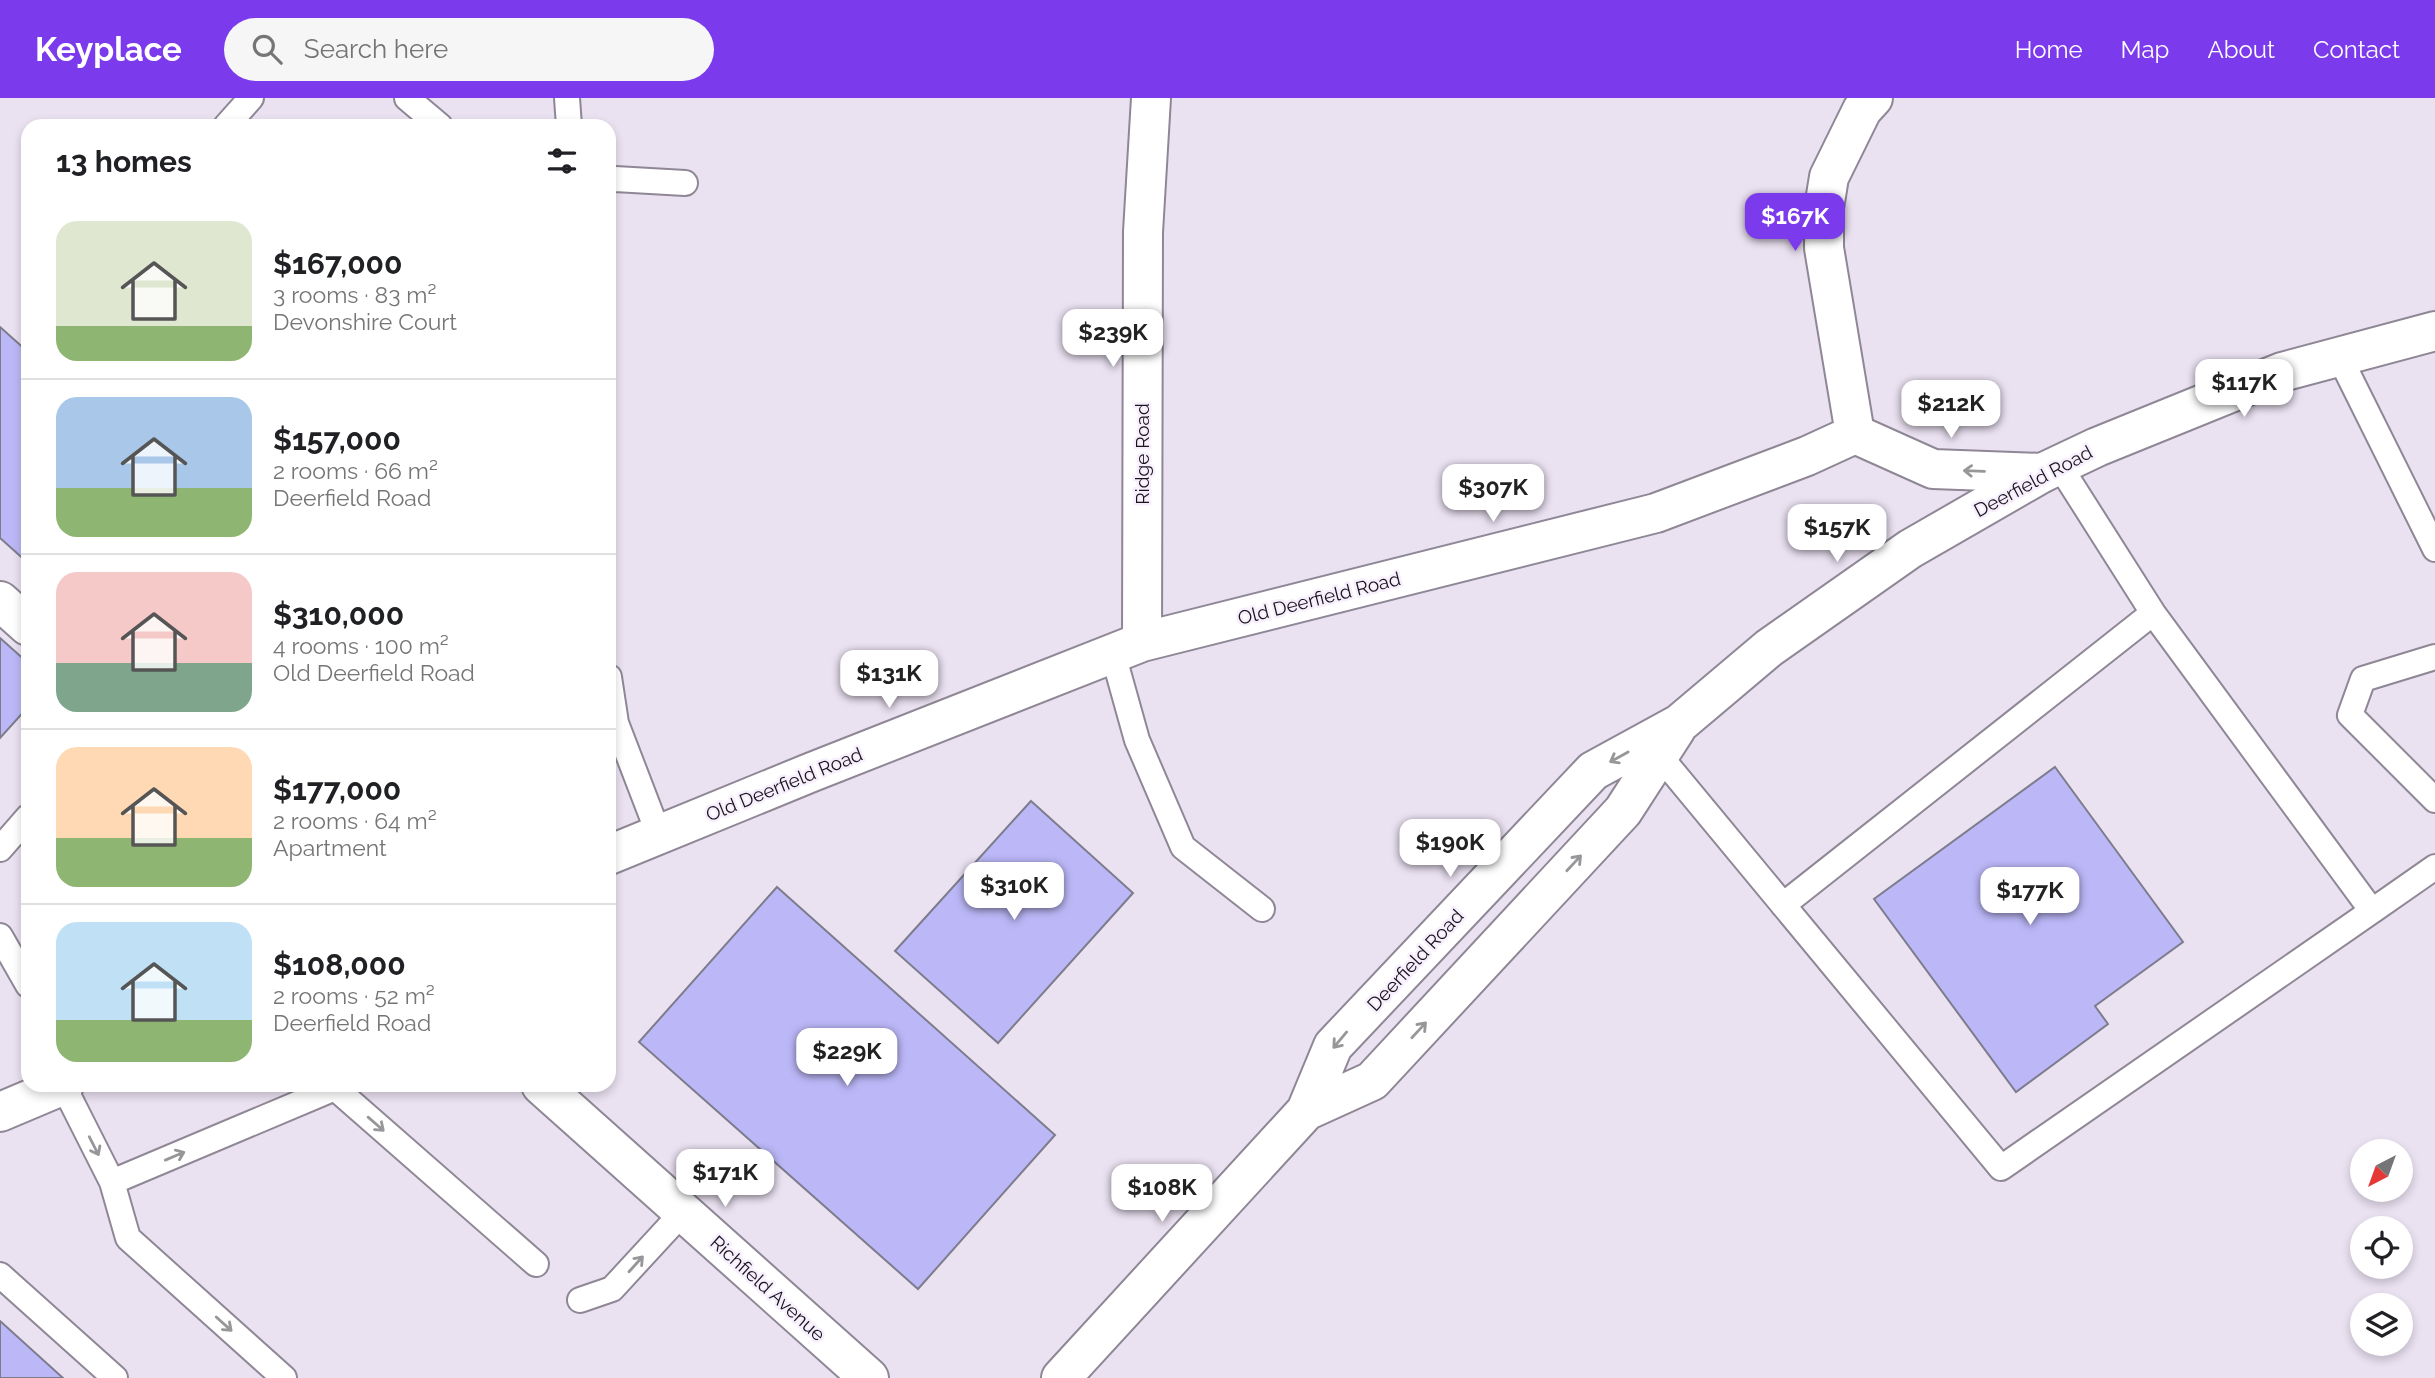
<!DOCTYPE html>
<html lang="en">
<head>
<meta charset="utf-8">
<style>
	:root { --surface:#fff; --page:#f6f6f6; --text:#202124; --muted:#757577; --line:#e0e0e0; --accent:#7c3aed }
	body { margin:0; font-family:Raleway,sans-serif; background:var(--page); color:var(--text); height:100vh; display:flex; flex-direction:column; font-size:26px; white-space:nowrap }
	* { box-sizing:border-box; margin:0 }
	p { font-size:23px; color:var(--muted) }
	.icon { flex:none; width:38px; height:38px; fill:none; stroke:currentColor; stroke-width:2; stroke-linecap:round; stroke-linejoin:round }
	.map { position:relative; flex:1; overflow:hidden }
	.sheet { position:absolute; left:21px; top:21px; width:595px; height:973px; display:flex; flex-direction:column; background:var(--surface); border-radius:21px; box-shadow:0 4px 10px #0003 }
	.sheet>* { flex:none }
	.needle { width:46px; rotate:221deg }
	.tools { position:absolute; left:2350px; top:1041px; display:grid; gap:14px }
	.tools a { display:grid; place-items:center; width:63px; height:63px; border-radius:50%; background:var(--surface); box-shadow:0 4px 10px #0003; font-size:35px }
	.price { position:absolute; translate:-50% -60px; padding:0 16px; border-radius:14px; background:#fff; color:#222; font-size:23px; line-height:46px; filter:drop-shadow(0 2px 4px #0008) }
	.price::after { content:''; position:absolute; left:50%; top:42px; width:21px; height:16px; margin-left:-10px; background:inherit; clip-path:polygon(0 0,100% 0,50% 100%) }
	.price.selected { background:var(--accent); color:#fff }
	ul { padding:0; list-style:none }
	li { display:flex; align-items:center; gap:21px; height:175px; padding:0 35px }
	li+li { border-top:2px solid var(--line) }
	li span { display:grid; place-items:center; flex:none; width:196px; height:140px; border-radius:21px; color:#555 }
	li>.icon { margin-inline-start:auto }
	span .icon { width:84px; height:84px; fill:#fffc; stroke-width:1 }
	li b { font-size:30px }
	h2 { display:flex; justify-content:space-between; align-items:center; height:84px; padding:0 35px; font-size:30px }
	header { display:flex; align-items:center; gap:42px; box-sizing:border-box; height:98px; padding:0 35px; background:var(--accent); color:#fff }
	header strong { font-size:33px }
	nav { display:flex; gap:38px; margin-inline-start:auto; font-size:24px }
	.search { width:490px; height:63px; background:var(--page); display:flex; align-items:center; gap:18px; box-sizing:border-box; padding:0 24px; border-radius:38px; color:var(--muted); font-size:26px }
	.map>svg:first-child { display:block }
	.building { fill:#bcb8f8; stroke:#7d7c8c; stroke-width:2 }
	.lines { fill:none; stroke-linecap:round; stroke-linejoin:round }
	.service-casing { stroke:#8f8795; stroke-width:28 }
	.minor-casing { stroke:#8f8795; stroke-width:42 }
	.tertiary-casing { stroke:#8f8795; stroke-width:42 }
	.secondary-casing { stroke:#8f8795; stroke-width:42 }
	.service { stroke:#fff; stroke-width:24 }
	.minor { stroke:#fff; stroke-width:38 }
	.tertiary { stroke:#fff; stroke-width:38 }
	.secondary { stroke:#fff; stroke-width:38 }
	.oneway { stroke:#979698 }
	.labels { text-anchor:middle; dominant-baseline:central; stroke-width:5; stroke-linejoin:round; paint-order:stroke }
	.street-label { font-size:19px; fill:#18151a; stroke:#f7eefe }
</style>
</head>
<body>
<header>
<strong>Keyplace</strong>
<div class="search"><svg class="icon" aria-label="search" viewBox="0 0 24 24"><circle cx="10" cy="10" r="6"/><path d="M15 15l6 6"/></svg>Search here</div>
<nav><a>Home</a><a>Map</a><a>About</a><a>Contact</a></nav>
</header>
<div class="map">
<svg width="2435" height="1280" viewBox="0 0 2435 1280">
	<rect width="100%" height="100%" fill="#eae1f1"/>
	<!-- building -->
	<path class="building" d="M0 229 28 254V465L0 440Z
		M0 540 28 565V609L0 640Z
		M2055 669 2183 844 2095 908 2108 926 2016 994 1874 801Z
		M1031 703 1133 795 998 945 895 853Z
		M777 789 1055 1037 918 1191 639 944Z
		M0 1223 63 1280H0Z"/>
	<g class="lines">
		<defs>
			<path id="service" d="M407 0 440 28
				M567 0 569 28
				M226 28 251 0
				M609 83 615 81 685 85
				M2339 258 2435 451
				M1113 556 1137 642 1183 749 1262 811
				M2435 559 2363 581 2350 617 2435 702
				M609 579 616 625 659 737
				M1659 657 2001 1070 2372 813 2153 515 2059 367
				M0 751 28 719
				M1783 807 2153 515
				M2372 813 2435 769
				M0 838 28 887
				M63 987 112 1084 128 1140 284 1280
				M112 1084 335 990 536 1166
				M0 1177 115 1280
				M580 1202 612 1191 683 1114"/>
			<path id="minor" d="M1855 336 1824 150V110L1829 79 1862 12 1873 0
				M0 503 28 528
				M541 987 869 1280"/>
			<path id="tertiary" d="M1142 544 1143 134 1151 0
				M609 757 812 674 1142 544 1656 415 1807 358 1855 336 1933 371 2042 375
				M0 1014 64 987"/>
			<path id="secondary" d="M1306 1013 1372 983 1623 713 1676 631
				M1061 1280 1306 1013 1333 948 1593 673 1679 626 1769 550 1910 451 2042 375 2097 349 2282 274 2435 233"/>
		</defs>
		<!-- service casing -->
		<use href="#service" class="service-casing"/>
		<!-- minor casing -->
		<use href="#minor" class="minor-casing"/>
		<!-- tertiary casing -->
		<use href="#tertiary" class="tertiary-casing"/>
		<!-- secondary casing -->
		<use href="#secondary" class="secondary-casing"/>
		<!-- service -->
		<use href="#service" class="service"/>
		<!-- minor -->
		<use href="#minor" class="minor"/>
		<!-- tertiary -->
		<use href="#tertiary" class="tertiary"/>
		<!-- secondary -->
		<use href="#secondary" class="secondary"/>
	</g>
	<!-- one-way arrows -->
	<defs><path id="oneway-shaft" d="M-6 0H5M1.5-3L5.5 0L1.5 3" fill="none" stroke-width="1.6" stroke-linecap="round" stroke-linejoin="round" transform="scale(1.75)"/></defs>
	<g class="oneway">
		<use href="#oneway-shaft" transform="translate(1974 373) rotate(-178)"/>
		<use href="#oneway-shaft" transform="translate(1619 659) rotate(151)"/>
		<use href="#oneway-shaft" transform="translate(1574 765) rotate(-47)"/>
		<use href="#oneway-shaft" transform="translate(1419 932) rotate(-47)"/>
		<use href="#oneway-shaft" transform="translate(1340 942) rotate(130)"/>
		<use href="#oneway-shaft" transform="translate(376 1026) rotate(41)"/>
		<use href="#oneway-shaft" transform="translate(94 1048) rotate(63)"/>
		<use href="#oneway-shaft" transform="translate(175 1058) rotate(-23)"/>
		<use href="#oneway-shaft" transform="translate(636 1166) rotate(-48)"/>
		<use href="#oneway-shaft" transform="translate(224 1226) rotate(42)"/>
	</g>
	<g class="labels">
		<!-- street labels -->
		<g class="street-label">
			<text transform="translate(1142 356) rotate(-90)">Ridge Road</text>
			<text transform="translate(2033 383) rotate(-28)">Deerfield Road</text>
			<text transform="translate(1319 500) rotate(-14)">Old Deerfield Road</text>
			<text transform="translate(784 686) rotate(-22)">Old Deerfield Road</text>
			<text transform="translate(1415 862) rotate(-47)">Deerfield Road</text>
			<text transform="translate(768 1190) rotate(42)">Richfield Avenue</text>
		</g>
	</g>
</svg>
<div class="tools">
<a><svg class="needle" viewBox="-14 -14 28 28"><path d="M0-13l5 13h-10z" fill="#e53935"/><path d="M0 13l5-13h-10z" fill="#757577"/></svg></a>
<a><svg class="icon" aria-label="locate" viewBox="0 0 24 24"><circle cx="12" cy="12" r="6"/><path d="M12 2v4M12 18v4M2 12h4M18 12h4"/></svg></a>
<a><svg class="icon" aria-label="layers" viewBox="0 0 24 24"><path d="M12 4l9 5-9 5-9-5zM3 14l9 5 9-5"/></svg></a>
</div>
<b class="price selected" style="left:1795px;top:155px">$167K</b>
<b class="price" style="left:1113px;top:271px">$239K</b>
<b class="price" style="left:2244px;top:321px">$117K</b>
<b class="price" style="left:1951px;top:342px">$212K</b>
<b class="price" style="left:1493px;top:426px">$307K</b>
<b class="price" style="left:1837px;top:466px">$157K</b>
<b class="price" style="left:889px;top:612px">$131K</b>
<b class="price" style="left:1450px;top:781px">$190K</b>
<b class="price" style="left:1014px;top:824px">$310K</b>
<b class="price" style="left:2030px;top:829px">$177K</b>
<b class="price" style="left:847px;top:990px">$229K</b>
<b class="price" style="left:725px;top:1111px">$171K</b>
<b class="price" style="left:1162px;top:1126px">$108K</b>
<section class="sheet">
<h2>13 homes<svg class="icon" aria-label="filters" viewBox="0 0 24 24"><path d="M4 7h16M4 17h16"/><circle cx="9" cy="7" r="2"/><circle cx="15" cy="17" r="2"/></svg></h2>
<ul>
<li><span style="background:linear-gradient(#dfe7d0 75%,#8fb573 0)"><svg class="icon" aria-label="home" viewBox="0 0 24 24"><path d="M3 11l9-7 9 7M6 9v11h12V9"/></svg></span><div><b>$167,000</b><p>3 rooms · 83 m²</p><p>Devonshire Court</p></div></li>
<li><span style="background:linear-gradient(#a9c7e8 65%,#8fb573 0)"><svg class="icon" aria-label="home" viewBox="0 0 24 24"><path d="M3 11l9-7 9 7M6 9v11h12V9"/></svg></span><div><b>$157,000</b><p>2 rooms · 66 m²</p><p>Deerfield Road</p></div></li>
<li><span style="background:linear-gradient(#f6c9c9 65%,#7fa58c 0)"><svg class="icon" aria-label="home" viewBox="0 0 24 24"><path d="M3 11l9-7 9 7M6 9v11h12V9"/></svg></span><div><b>$310,000</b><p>4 rooms · 100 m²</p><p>Old Deerfield Road</p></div></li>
<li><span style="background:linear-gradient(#ffd9b3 65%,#8fb573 0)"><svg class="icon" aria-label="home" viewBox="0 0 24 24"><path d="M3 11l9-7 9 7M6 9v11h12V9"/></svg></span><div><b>$177,000</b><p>2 rooms · 64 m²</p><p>Apartment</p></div></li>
<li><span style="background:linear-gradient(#bfe0f5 70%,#8fb573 0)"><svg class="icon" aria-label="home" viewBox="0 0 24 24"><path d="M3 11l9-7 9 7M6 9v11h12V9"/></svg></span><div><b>$108,000</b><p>2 rooms · 52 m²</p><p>Deerfield Road</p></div></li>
</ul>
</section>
</div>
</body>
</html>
